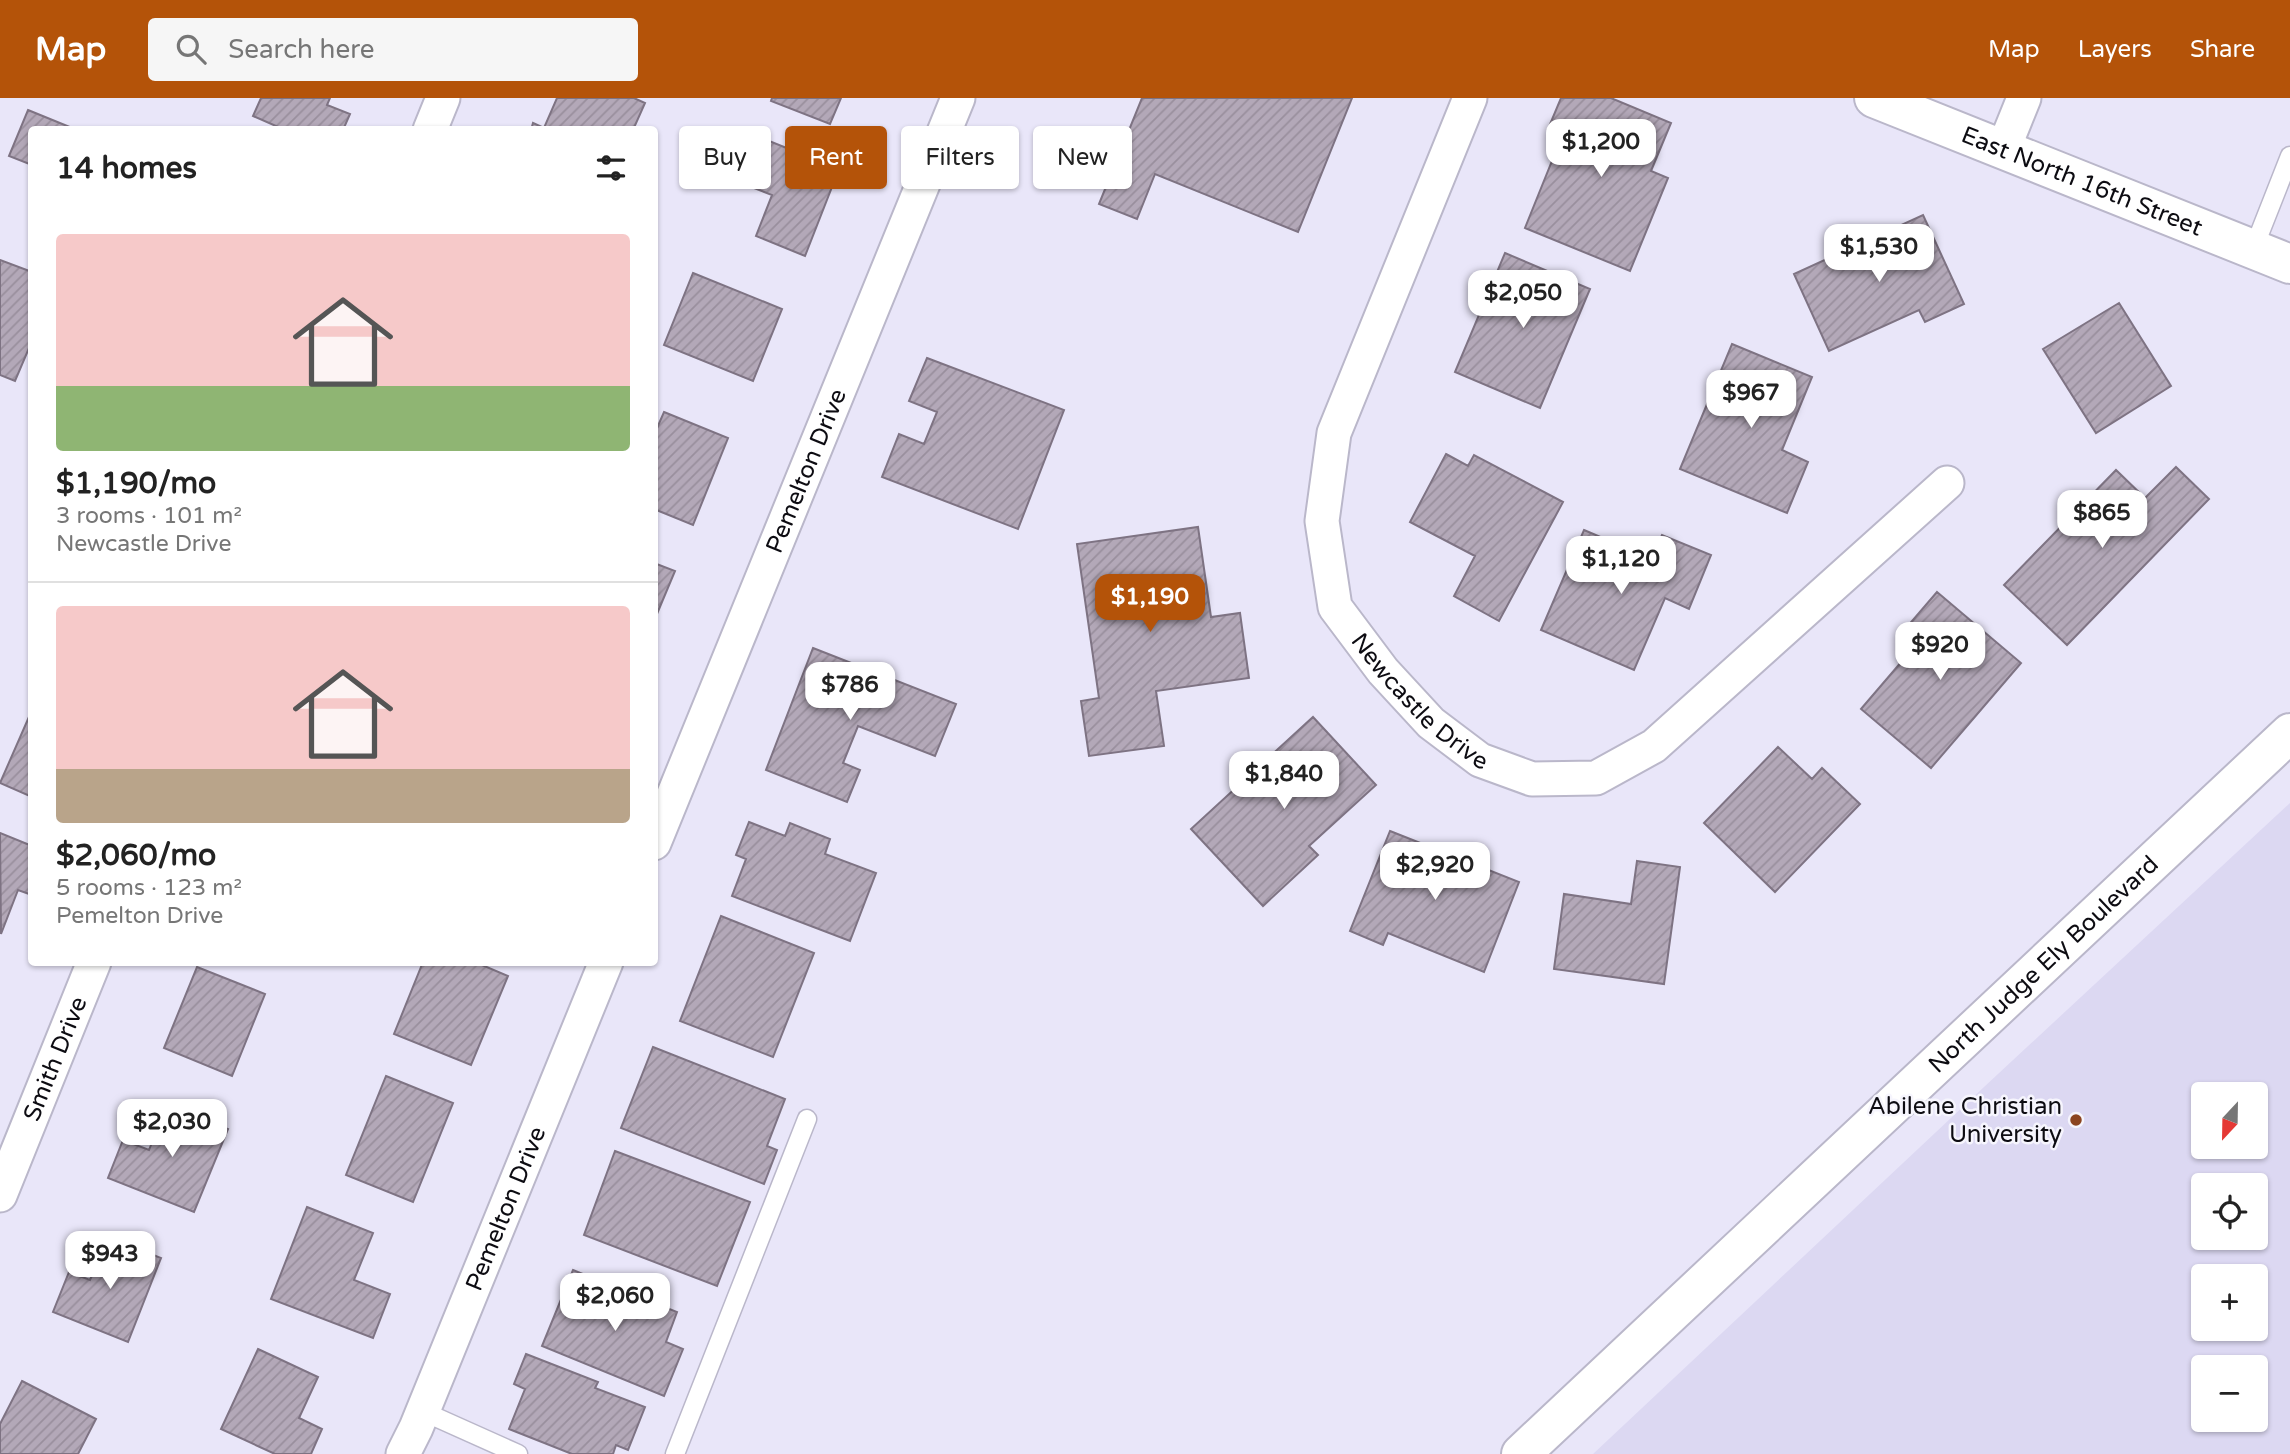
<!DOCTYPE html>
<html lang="en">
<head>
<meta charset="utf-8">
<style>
	:root { --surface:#fff; --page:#f6f6f6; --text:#222; --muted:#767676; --line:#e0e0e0; --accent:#b45309 }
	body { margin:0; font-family:"Varela Round",sans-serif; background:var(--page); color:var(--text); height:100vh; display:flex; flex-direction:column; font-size:26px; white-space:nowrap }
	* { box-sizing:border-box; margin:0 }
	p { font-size:23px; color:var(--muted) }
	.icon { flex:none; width:38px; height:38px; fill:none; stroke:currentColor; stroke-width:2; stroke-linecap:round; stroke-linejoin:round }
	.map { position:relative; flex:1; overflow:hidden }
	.drawer { position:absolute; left:28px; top:28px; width:630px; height:840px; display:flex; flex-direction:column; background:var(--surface); border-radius:7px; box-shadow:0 2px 5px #0004 }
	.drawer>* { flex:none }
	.hud { position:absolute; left:679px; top:28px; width:665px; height:63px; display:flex; gap:14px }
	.needle { width:46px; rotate:202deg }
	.controls { position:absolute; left:2191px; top:984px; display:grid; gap:14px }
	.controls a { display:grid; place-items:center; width:77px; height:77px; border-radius:7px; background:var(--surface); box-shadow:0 2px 5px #0004; font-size:35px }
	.price { position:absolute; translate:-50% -60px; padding:0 16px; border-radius:14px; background:#fff; color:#222; font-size:23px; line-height:46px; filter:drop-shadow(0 2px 4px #0008) }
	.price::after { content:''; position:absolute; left:50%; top:42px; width:21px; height:16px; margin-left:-10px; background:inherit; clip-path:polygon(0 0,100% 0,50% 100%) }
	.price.current { background:var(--accent); color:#fff }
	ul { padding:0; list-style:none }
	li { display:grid; align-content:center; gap:14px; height:371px; padding:0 28px }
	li+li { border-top:2px solid var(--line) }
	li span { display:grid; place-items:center; height:217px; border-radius:7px; color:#555 }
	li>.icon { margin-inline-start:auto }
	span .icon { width:126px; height:126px; fill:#fffc; stroke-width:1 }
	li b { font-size:30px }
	h2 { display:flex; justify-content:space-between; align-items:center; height:84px; padding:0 28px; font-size:30px }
	.pill { padding:0 24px; border-radius:7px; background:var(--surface); box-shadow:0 2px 5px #0004; font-size:24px; line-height:63px }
	.pill.current { background:var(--accent); color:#fff }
	header { display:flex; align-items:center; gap:42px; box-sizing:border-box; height:98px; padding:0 35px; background:var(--accent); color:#fff }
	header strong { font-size:33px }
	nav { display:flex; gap:38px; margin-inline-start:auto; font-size:24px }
	.search { width:490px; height:63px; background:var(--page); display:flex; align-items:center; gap:18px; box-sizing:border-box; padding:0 24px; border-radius:7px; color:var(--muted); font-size:26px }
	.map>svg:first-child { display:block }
	.built { fill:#dcd8f2; fill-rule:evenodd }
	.building { fill:url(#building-hatch); stroke:#7e7383; stroke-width:2 }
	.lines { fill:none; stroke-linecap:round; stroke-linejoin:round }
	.service-casing { stroke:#bab7ca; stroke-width:21 }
	.minor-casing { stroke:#bab7ca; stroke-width:37 }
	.tertiary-casing { stroke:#bab7ca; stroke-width:42 }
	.secondary-casing { stroke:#bab7ca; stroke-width:42 }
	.service { stroke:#fff; stroke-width:18 }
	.minor { stroke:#fff; stroke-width:33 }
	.tertiary { stroke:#fff; stroke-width:38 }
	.secondary { stroke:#fff; stroke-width:38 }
	.poi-dot { fill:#8b4420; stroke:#f6f5fd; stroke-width:2.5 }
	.labels { text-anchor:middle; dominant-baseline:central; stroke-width:5; stroke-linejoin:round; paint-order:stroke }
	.street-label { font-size:24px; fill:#0d0c12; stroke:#f6f5fd }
	.poi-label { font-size:24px; fill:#0d0c12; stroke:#f6f5fd; text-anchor:end }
</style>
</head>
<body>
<header>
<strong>Map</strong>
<div class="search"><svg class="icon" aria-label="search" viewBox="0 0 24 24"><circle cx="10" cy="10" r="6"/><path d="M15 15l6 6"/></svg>Search here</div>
<nav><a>Map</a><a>Layers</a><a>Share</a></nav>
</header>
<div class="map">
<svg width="2290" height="1356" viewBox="0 0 2290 1356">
	<defs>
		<pattern id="building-hatch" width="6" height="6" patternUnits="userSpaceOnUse" patternTransform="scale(1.75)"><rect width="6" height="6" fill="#b3a8b8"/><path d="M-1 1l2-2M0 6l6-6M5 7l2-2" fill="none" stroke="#998f9d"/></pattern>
	</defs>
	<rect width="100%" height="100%" fill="#e9e6f9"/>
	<!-- built -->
	<path class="built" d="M2290 705V1356H1593L1984 989ZM2203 996H2256V1048H2203ZM2203 1087H2256V1139H2203ZM2203 1178H2256V1230H2203ZM2203 1269H2256V1321H2203Z"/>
	<!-- building -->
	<path class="building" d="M261 0H330L327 7 350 16 343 32H285L253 18Z
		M557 0H634L645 5 633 32H531L533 25 544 30Z
		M772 0H841L830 26 771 3Z
		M1142 0H1352L1298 134 1155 76 1137 121 1099 106Z
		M1561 0H1611L1671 25 1651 73 1668 80 1630 173 1525 130 1562 38 1548 31Z
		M28 12 77 32H32V67L9 58Z
		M754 37 839 71 805 158 756 138 772 97 736 83Z
		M1923 117 1964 206 1925 224 1919 212 1829 253 1794 176Z
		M1505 155 1590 191 1540 310 1455 274Z
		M0 162 32 174V243L15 283 0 277Z
		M693 175 782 211 753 283 664 247Z
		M2119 205 2171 288 2096 335 2043 251Z
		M1732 246 1812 279 1782 352 1808 364 1787 415 1680 371Z
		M927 260 1064 312 1018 431 882 379 899 336 924 346 937 314 909 303Z
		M664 314 728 340 693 427 654 411V337Z
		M1446 356 1468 368 1474 357 1563 404 1499 523 1454 498 1475 458 1410 424Z
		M2176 369 2209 401 2067 547 2004 487 2116 372 2145 400Z
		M1198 429 1211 519 1240 515 1249 580 1156 593 1164 648 1089 658 1081 603 1099 600 1077 446Z
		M1584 432 1617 446 1611 461 1645 475 1662 437 1711 457 1689 511 1665 500 1634 572 1541 532Z
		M654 465 675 473 654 523Z
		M1937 494 2021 565 1931 670 1861 611 1921 541 1907 529Z
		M813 550 956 606 935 658 858 628 843 665 860 672 847 704 766 672Z
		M32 612V699L0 685Z
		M1313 619 1376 687 1309 748 1318 757 1263 808 1191 731Z
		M1778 649 1812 681 1822 670 1860 706 1775 794 1704 725Z
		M749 724 785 738 790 725 830 741 825 756 876 775 850 843 732 798 746 761 736 757Z
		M1390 733 1519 784 1484 874 1388 835 1383 847 1350 833Z
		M0 735 32 748V797L18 792 1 836Z
		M1637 763 1680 769 1664 886 1554 871 1564 796 1631 806Z
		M721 818 814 855 773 959 680 923Z
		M423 864H475L508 878 471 967 394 936Z
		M197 869 265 896 232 978 164 950Z
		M653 949 785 1001 767 1048 777 1052 764 1086 621 1030Z
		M386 978 453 1005 413 1104 346 1077Z
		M167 1007 228 1031 194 1114 108 1080 123 1042 149 1052Z
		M615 1053 750 1104 717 1188 584 1137Z
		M307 1109 373 1135 354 1182 390 1196 373 1240 271 1201Z
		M108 1139 161 1160 128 1244 53 1214 69 1174 90 1182Z
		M573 1172 677 1214 666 1244 683 1251 664 1298 542 1248Z
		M258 1251 318 1279 299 1320 322 1331 311 1356H275L221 1331Z
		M526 1256 598 1284 595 1290 645 1309 628 1352 616 1347 613 1356H572L509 1331 525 1291 514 1286Z
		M22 1283 96 1321 78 1356H0V1326Z"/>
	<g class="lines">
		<defs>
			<path id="service" d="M2253 152 2290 58
				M422 1313 518 1356
				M675 1356 807 1021"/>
			<g id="minor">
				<path id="s1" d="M1470 0 1334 335 1322 423 1335 509 1383 573 1431 625 1480 662 1532 681 1596 680 1654 648 1947 385"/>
				<path d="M430 32 443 0"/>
				<path d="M2003 52 2024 0"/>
				<path id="s2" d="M654 745 958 0"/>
				<path id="s3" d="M0 1097 94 864"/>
				<path id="s4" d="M403 1356 416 1330 606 864"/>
			</g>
			<g id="tertiary">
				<path id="s5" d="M1874 0 2290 166"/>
			</g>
			<g id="secondary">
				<path id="s6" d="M1521 1356 2290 635"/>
			</g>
		</defs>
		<!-- service casing -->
		<use href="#service" class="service-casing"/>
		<!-- minor casing -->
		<use href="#minor" class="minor-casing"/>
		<!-- tertiary casing -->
		<use href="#tertiary" class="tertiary-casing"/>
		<!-- secondary casing -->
		<use href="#secondary" class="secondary-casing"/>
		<!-- service -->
		<use href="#service" class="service"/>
		<!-- minor -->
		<use href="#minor" class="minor"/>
		<!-- tertiary -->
		<use href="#tertiary" class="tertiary"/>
		<!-- secondary -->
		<use href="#secondary" class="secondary"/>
	</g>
	<!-- markers -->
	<circle class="poi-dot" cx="2076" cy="1022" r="7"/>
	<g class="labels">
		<!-- street labels -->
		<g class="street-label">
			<text stroke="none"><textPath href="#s5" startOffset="224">East North 16th Street</textPath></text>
			<text stroke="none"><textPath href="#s2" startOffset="402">Pemelton Drive</textPath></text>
			<text stroke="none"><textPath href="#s1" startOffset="665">Newcastle Drive</textPath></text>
			<text stroke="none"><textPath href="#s6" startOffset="716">North Judge Ely Boulevard</textPath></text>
			<text stroke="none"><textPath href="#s3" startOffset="147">Smith Drive</textPath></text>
			<text stroke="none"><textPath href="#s4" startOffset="266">Pemelton Drive</textPath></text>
		</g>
		<!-- poi labels -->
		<g class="poi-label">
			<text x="2062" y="1008">Abilene Christian<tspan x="2062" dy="28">University</tspan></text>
		</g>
	</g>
</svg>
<div class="controls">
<a><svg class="needle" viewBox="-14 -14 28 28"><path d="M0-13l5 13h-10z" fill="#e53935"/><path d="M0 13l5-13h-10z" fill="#767676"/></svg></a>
<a><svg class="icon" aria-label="locate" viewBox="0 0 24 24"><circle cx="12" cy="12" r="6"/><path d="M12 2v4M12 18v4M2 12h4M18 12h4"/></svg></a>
<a>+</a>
<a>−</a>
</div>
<b class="price" style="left:1601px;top:81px">$1,200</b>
<b class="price" style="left:1879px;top:186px">$1,530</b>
<b class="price" style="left:1523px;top:232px">$2,050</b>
<b class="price" style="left:1751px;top:332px">$967</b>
<b class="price" style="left:2102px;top:452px">$865</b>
<b class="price" style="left:1621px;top:498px">$1,120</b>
<b class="price current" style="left:1150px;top:536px">$1,190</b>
<b class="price" style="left:1940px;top:584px">$920</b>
<b class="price" style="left:850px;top:624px">$786</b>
<b class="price" style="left:1284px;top:713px">$1,840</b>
<b class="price" style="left:1435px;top:804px">$2,920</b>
<b class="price" style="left:172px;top:1061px">$2,030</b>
<b class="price" style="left:110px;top:1193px">$943</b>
<b class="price" style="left:615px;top:1235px">$2,060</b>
<div class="hud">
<a class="pill">Buy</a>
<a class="pill current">Rent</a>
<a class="pill">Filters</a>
<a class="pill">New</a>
</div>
<section class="drawer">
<h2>14 homes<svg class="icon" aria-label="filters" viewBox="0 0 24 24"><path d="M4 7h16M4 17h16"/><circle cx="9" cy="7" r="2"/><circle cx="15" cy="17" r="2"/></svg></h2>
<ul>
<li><span style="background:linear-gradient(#f6c9c9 70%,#8fb573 0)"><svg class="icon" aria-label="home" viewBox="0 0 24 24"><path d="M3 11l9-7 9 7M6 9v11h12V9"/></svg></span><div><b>$1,190/mo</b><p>3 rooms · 101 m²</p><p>Newcastle Drive</p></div></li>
<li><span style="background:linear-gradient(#f6c9c9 75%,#b9a48a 0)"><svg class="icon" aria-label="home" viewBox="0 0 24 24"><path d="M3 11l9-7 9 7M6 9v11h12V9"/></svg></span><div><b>$2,060/mo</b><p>5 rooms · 123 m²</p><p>Pemelton Drive</p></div></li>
</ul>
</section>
</div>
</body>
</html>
